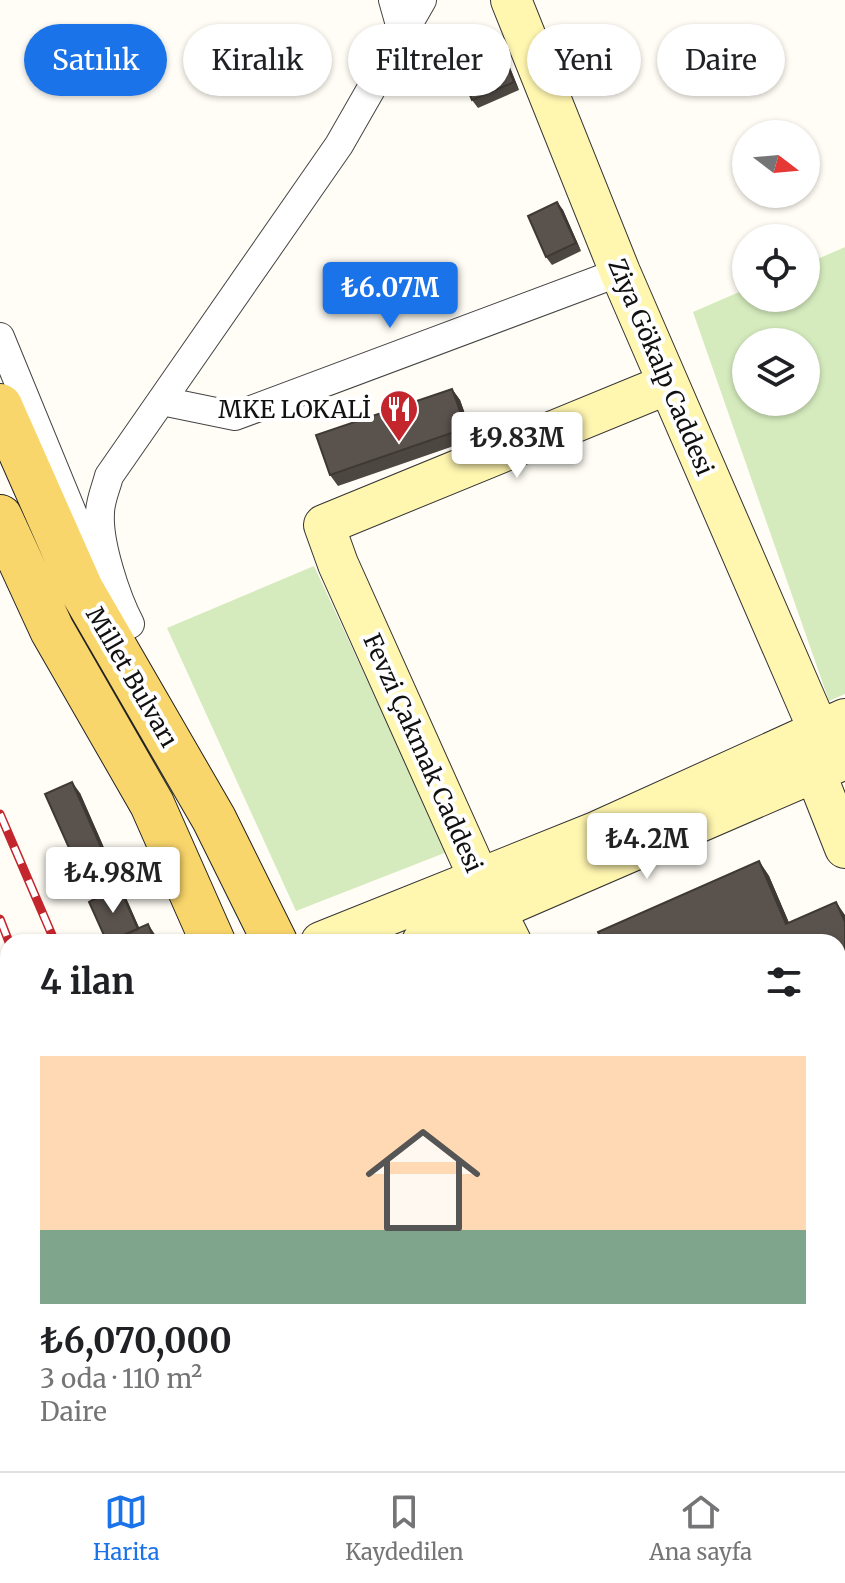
<!DOCTYPE html>
<html lang="tr">
<head>
<meta charset="utf-8">
<style>
	:root { --surface:#fff; --page:#f2f2f2; --text:#202124; --muted:#757577; --line:#e0e0e0; --accent:#1a73e8 }
	body { margin:0; font-family:Merriweather,serif; background:var(--page); color:var(--text); height:100vh; display:flex; flex-direction:column; font-size:30px; white-space:nowrap }
	* { box-sizing:border-box; margin:0 }
	p { font-size:26px; color:var(--muted) }
	.icon { flex:none; width:44px; height:44px; fill:none; stroke:currentColor; stroke-width:2; stroke-linecap:round; stroke-linejoin:round }
	.map { position:relative; flex:1; overflow:hidden }
	.side { position:absolute; left:0px; top:934px; width:846px; height:538px; display:flex; flex-direction:column; background:var(--surface); border-radius:24px 24px 0 0; box-shadow:0 2px 6px #0004 }
	.side>* { flex:none }
	.top-card { position:absolute; left:24px; top:24px; width:798px; height:72px; display:flex; gap:16px }
	.needle { width:52px; rotate:106deg }
	.tools { position:absolute; left:732px; top:120px; display:grid; gap:16px }
	.tools a { display:grid; place-items:center; width:88px; height:88px; border-radius:50%; background:var(--surface); box-shadow:0 2px 6px #0004; font-size:40px }
	.price { position:absolute; translate:-50% -68px; padding:0 18px; border-radius:8px; background:#fff; color:#222; font-size:26px; line-height:52px; filter:drop-shadow(0 2px 4px #0008) }
	.price::after { content:''; position:absolute; left:50%; top:48px; width:24px; height:18px; margin-left:-12px; background:inherit; clip-path:polygon(0 0,100% 0,50% 100%) }
	.price.on { background:var(--accent); color:#fff }
	ul { padding:0; list-style:none }
	li { display:grid; align-content:center; gap:16px; height:424px; padding:0 40px }
	li+li { border-top:2px solid var(--line) }
	li span { display:grid; place-items:center; height:248px; border-radius:0px; color:#555 }
	li>.icon { margin-inline-start:auto }
	span .icon { width:144px; height:144px; fill:#fffc; stroke-width:1 }
	li b { font-size:34px }
	h2 { display:flex; justify-content:space-between; align-items:center; height:96px; padding:0 40px; font-size:34px }
	.pill { padding:0 28px; border-radius:36px; background:var(--surface); box-shadow:0 2px 6px #0004; font-size:28px; line-height:72px }
	.pill.on { background:var(--accent); color:#fff }
	.tabs { display:flex; justify-content:space-around; align-items:center; height:112px; border-top:2px solid var(--line); background:var(--surface); font-size:22px; color:var(--muted) }
	.tabs a { display:grid; justify-items:center; gap:4px }
	.tabs .on { color:var(--accent) }
	.map>svg:first-child { display:block }
	.green { fill:#d5ebbd; fill-rule:evenodd }
	.lines { fill:none; stroke-linecap:round; stroke-linejoin:round }
	.street-casing { stroke:#444; stroke-width:30 }
	.secondary-casing { stroke:#333; stroke-width:42 }
	.primary-casing { stroke:#222; stroke-width:46 }
	.street { stroke:#fff; stroke-width:28 }
	.secondary { stroke:#fff6b0; stroke-width:40 }
	.primary { stroke:#f9d66b; stroke-width:44 }
	.rail-casing { stroke:#c4262e; stroke-width:9 }
	.rail { stroke:#fff; stroke-width:6; stroke-dasharray:18; stroke-linecap:butt }
	.wall { fill:#4d4742 }
	.shaded-wall { fill:#3f3936 }
	.building { fill:#5a524d; stroke:#3f3936; stroke-width:2 }
	.labels { text-anchor:middle; dominant-baseline:central; stroke-width:8; stroke-linejoin:round; paint-order:stroke }
	.street-label { font-size:24px; fill:#111; stroke:#fff }
	.poi-label { font-size:24px; fill:#111; stroke:#fff; text-anchor:end }
</style>
</head>
<body>
<div class="map">
<svg width="845" height="1471" viewBox="0 0 845 1471">
	<rect width="100%" height="100%" fill="#fffdf5"/>
	<!-- green -->
	<path class="green" d="M845 247V694L829 701 693 312 746 289V298H806V264ZM746 342H806V402H746Z
		M314 566 447 852 296 911 167 628Z"/>
	<g class="lines">
		<defs>
			<path id="street" d="M393 0 402 32
				M0 337 90 556 104 567
				M162 401 235 416 620 272
				M107 635 130 624C116 597 98 543 100 513 100 501 106 488 109 476L339 145 422 0
				M0 1031V1044"/>
			<path id="secondary" d="M511 0 620 272 819 731
				M815 772 845 848
				M321 942 598 831 845 719
				M422 942 845 759
				M511 942 479 878 338 564 324 525 668 384
				M747 1464 750 1471"/>
			<path id="primary" d="M0 406 81 589 214 819 275 942
				M0 517 52 630 152 804 213 942
				M455 1464 458 1471
				M496 1464 499 1471"/>
		</defs>
		<!-- street casing -->
		<use href="#street" class="street-casing"/>
		<!-- secondary casing -->
		<use href="#secondary" class="secondary-casing"/>
		<!-- primary casing -->
		<use href="#primary" class="primary-casing"/>
		<!-- street -->
		<use href="#street" class="street"/>
		<!-- secondary -->
		<use href="#secondary" class="secondary"/>
		<!-- primary -->
		<use href="#primary" class="primary"/>
		<defs>
			<path id="rail" d="M0 814 55 942
				M0 919 9 942
				M281 1464 284 1471
				M31 1471 34 1464"/>
		</defs>
		<!-- rail casing -->
		<use href="#rail" class="rail-casing"/>
		<!-- rail -->
		<use href="#rail" class="rail"/>
	</g>
	<!-- wall -->
	<path class="wall" d="M498 46 504 53 519 90 478 108 472 100Z
		M557 202 563 210 581 251 552 265 546 257Z
		M452 389 460 400 474 439 338 486 330 475Z
		M80 793 139 928 148 924 158 942H107L93 900 90 895Z
		M759 861 769 876 789 923 845 915V972L838 975V942H603Z"/>
	<!-- shaded-wall -->
	<path class="shaded-wall" d="M498 46 504 53 519 90 514 82Z
		M557 202 563 210 581 251 576 243Z
		M452 389 460 400 474 439 466 428Z
		M72 782 80 793 145 941 139 933Z
		M759 861 769 876 796 939 786 924Z
		M836 902 845 915V922Z
		M148 924 156 936 158 942H155Z
		M683 1464H687L690 1471H686Z"/>
	<!-- building -->
	<path class="building" d="M498 46 514 82 472 100 457 64Z
		M557 202 576 243 546 257 528 216Z
		M452 389 466 428 330 475 316 435Z
		M72 782 117 883 90 895 45 794Z
		M759 861 786 924 836 902 845 922V953L838 956V942H736L735 939 728 942H603L598 932Z
		M119 886 138 929 110 942H107L89 902Z
		M148 924 155 942H110V941Z
		M202 1464H237L240 1471H206Z
		M556 1464H683L686 1471H560Z"/>
	<!-- icons -->
	<defs>
		<symbol id="restaurant-pin" viewBox="-11 -11 22 30"><path d="M0 17L-7.5 6A9.5 9.5 0 1 1 7.5 6Z" fill="#c4262e" stroke="#fff"/><path d="M-5-6h1v4h1v-4h1v4h1v-4h1v5L-1.5 .5V6h-2V.5L-5-1ZM5-6V6H3V1.5H1.5Q1.5-4 5-6Z" fill="#fff"/></symbol>
	</defs>
	<g fill-rule="evenodd">
		<use href="#restaurant-pin" x="377" y="387" width="44" height="60"/>
	</g>
	<g class="labels">
		<!-- street labels -->
		<g class="street-label">
			<text transform="translate(661 367) rotate(67)">Ziya Gökalp Caddesi</text>
			<text transform="translate(132 677) rotate(60)">Millet Bulvarı</text>
			<text transform="translate(423 753) rotate(66)">Fevzi Çakmak Caddesi</text>
		</g>
		<!-- poi labels -->
		<g class="poi-label">
			<text x="371" y="409">MKE LOKALİ</text>
		</g>
	</g>
</svg>
<div class="tools">
<a><svg class="needle" viewBox="-14 -14 28 28"><path d="M0-13l5 13h-10z" fill="#e53935"/><path d="M0 13l5-13h-10z" fill="#757577"/></svg></a>
<a><svg class="icon" aria-label="locate" viewBox="0 0 24 24"><circle cx="12" cy="12" r="6"/><path d="M12 2v4M12 18v4M2 12h4M18 12h4"/></svg></a>
<a><svg class="icon" aria-label="layers" viewBox="0 0 24 24"><path d="M12 4l9 5-9 5-9-5zM3 14l9 5 9-5"/></svg></a>
</div>
<b class="price on" style="left:390px;top:330px">₺6.07M</b>
<b class="price" style="left:517px;top:480px">₺9.83M</b>
<b class="price" style="left:647px;top:881px">₺4.2M</b>
<b class="price" style="left:113px;top:915px">₺4.98M</b>
<div class="top-card">
<a class="pill on">Satılık</a>
<a class="pill">Kiralık</a>
<a class="pill">Filtreler</a>
<a class="pill">Yeni</a>
<a class="pill">Daire</a>
</div>
<section class="side">
<h2>4 ilan<svg class="icon" aria-label="filters" viewBox="0 0 24 24"><path d="M4 7h16M4 17h16"/><circle cx="9" cy="7" r="2"/><circle cx="15" cy="17" r="2"/></svg></h2>
<ul>
<li><span style="background:linear-gradient(#ffd9b3 70%,#7fa58c 0)"><svg class="icon" aria-label="home" viewBox="0 0 24 24"><path d="M3 11l9-7 9 7M6 9v11h12V9"/></svg></span><div><b>₺6,070,000</b><p>3 oda · 110 m²</p><p>Daire</p></div></li>
</ul>
</section>
</div>
<nav class="tabs">
<a class="on"><svg class="icon" aria-label="map" viewBox="0 0 24 24"><path d="M3 6l6-2 6 2 6-2v14l-6 2-6-2-6 2zM9 4v14M15 6v14"/></svg>Harita</a>
<a><svg class="icon" aria-label="saved" viewBox="0 0 24 24"><path d="M7 4h10v16l-5-4-5 4z"/></svg>Kaydedilen</a>
<a><svg class="icon" aria-label="home" viewBox="0 0 24 24"><path d="M3 11l9-7 9 7M6 9v11h12V9"/></svg>Ana sayfa</a>
</nav>
</body>
</html>
